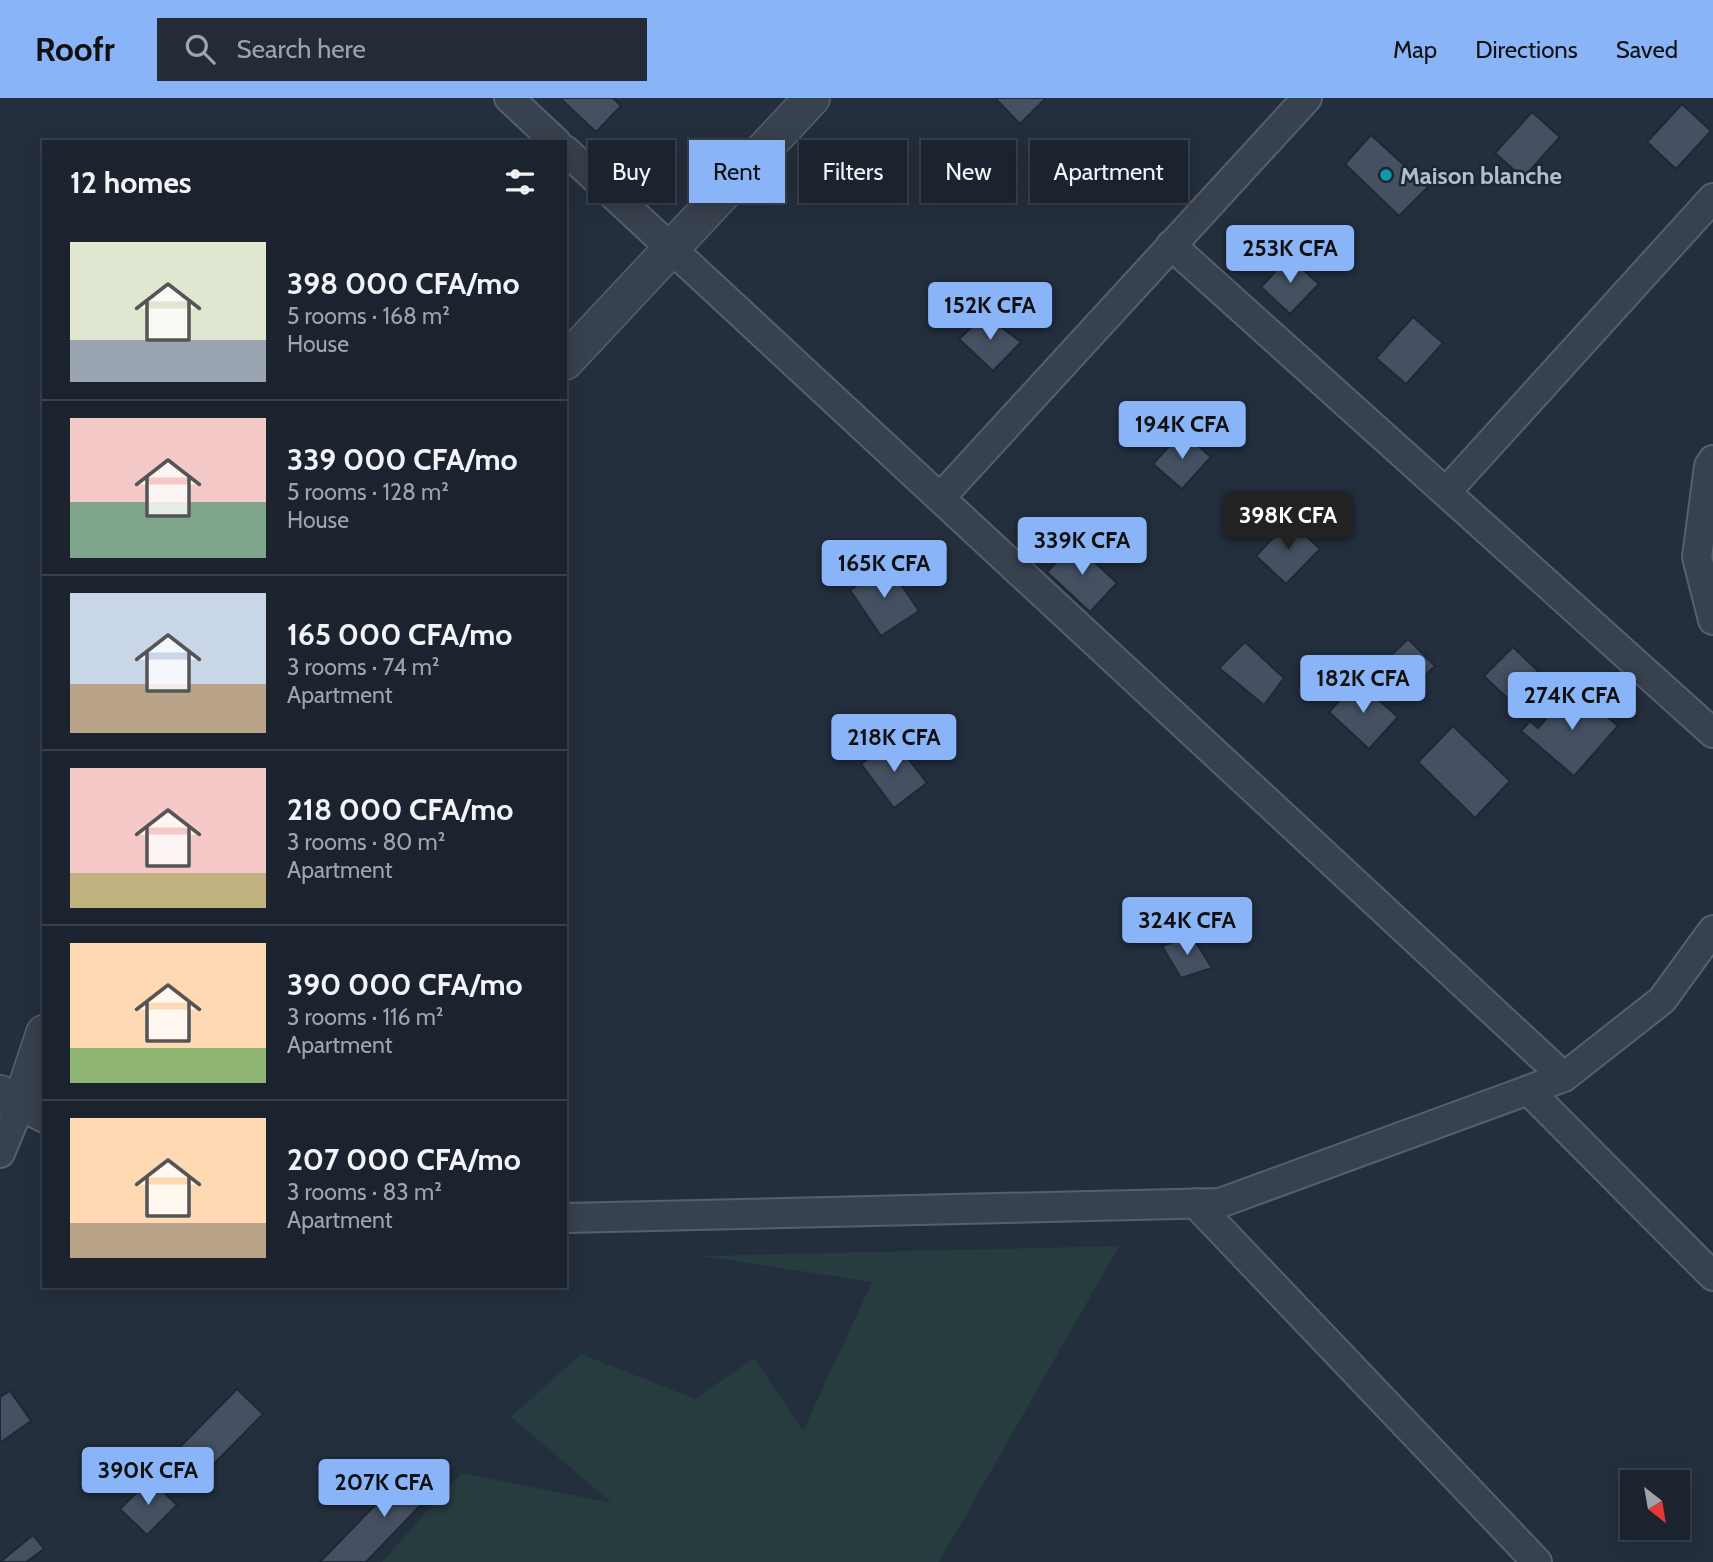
<!DOCTYPE html>
<html lang="en">
<head>
<meta charset="utf-8">
<style>
	:root { --surface:#1b232e; --page:#242b36; --text:#f1f3f6; --muted:#a0a4aa; --line:#39404a; --accent:#8ab4f8 }
	body { margin:0; font-family:Cabin,sans-serif; background:var(--page); color:var(--text); height:100vh; display:flex; flex-direction:column; font-size:26px; white-space:nowrap }
	* { box-sizing:border-box; margin:0 }
	p { font-size:23px; color:var(--muted) }
	.icon { flex:none; width:38px; height:38px; fill:none; stroke:currentColor; stroke-width:2; stroke-linecap:round; stroke-linejoin:round }
	.map { position:relative; flex:1; overflow:hidden }
	.details { position:absolute; left:42px; top:42px; width:525px; height:1148px; display:flex; flex-direction:column; background:var(--surface); border-radius:0px; box-shadow:0 4px 18px #0003,0 0 0 2px var(--line) }
	.details>* { flex:none }
	.top-card { position:absolute; left:588px; top:42px; width:665px; height:63px; display:flex; gap:14px }
	.needle { width:46px; rotate:149deg }
	.controls { position:absolute; left:1620px; top:1372px; display:grid; gap:14px }
	.controls a { display:grid; place-items:center; width:70px; height:70px; border-radius:0px; background:var(--surface); box-shadow:0 4px 18px #0003,0 0 0 2px var(--line); font-size:35px }
	.price { position:absolute; translate:-50% -60px; padding:0 16px; border-radius:7px; background:var(--accent); color:#111; font-size:23px; line-height:46px; filter:drop-shadow(0 2px 4px #0008) }
	.price::after { content:''; position:absolute; left:50%; top:42px; width:21px; height:16px; margin-left:-10px; background:inherit; clip-path:polygon(0 0,100% 0,50% 100%) }
	.price.current { background:#222; color:#fff }
	ul { padding:0; list-style:none }
	li { display:flex; align-items:center; gap:21px; height:175px; padding:0 28px }
	li+li { border-top:2px solid var(--line) }
	li span { display:grid; place-items:center; flex:none; width:196px; height:140px; border-radius:0px; color:#555 }
	li>.icon { margin-inline-start:auto }
	span .icon { width:84px; height:84px; fill:#fffc; stroke-width:1 }
	li b { font-size:30px }
	h2 { display:flex; justify-content:space-between; align-items:center; height:84px; padding:0 28px; font-size:30px }
	.chip { padding:0 24px; border-radius:0px; background:var(--surface); box-shadow:0 4px 18px #0003,0 0 0 2px var(--line); font-size:24px; line-height:63px }
	.chip.current { background:var(--accent); color:#111 }
	header { display:flex; align-items:center; gap:42px; box-sizing:border-box; height:98px; padding:0 35px; background:var(--accent); color:#111 }
	header strong { font-size:33px }
	nav { display:flex; gap:38px; margin-inline-start:auto; font-size:24px }
	.search { width:490px; height:63px; background:var(--page); display:flex; align-items:center; gap:18px; box-sizing:border-box; padding:0 24px; border-radius:0px; color:var(--muted); font-size:26px }
	.map>svg:first-child { display:block }
	.green { fill:#263c3f }
	.building { fill:#455162; stroke:#1f2835; stroke-width:2 }
	.lines { fill:none; stroke-linecap:round; stroke-linejoin:round }
	.minor-casing { stroke:#565f6c; stroke-width:32 }
	.tertiary-casing { stroke:#565f6c; stroke-width:38 }
	.minor { stroke:#38414e; stroke-width:28 }
	.tertiary { stroke:#38414e; stroke-width:35 }
	.culture-dot { fill:#0f9aa8; stroke:#1d2633; stroke-width:2.5 }
	.labels { text-anchor:middle; dominant-baseline:central; stroke-width:5; stroke-linejoin:round; paint-order:stroke }
	.poi-label { font-size:24px; font-weight:bold; fill:#b4bcc9; stroke:#1d2633; text-anchor:start }
</style>
</head>
<body>
<header>
<strong>Roofr</strong>
<div class="search"><svg class="icon" aria-label="search" viewBox="0 0 24 24"><circle cx="10" cy="10" r="6"/><path d="M15 15l6 6"/></svg>Search here</div>
<nav><a>Map</a><a>Directions</a><a>Saved</a></nav>
</header>
<div class="map">
<svg width="1713" height="1464" viewBox="0 0 1713 1464">
	<rect width="100%" height="100%" fill="#242f3e"/>
	<!-- green -->
	<path class="green" d="M1119 1148 939 1464H382L461 1375 612 1405 511 1319 581 1256 695 1301 754 1260 803 1333 872 1184 702 1158Z"/>
	<!-- building -->
	<path class="building" d="M560 0H613L621 8 596 34Z
		M995 0H1046L1020 26Z
		M1682 6 1711 33 1676 71 1647 44Z
		M1532 14 1560 39 1523 80 1495 55Z
		M1371 37 1428 89 1399 118 1345 66Z
		M1289 159 1319 186 1290 216 1261 189Z
		M985 217 1021 244 993 273 959 241Z
		M1413 219 1443 245 1406 286 1376 260Z
		M1182 334 1211 359 1182 391 1153 366Z
		M1290 422 1320 451 1286 486 1256 458Z
		M1074 445 1117 485 1090 514 1047 474Z
		M888 467 919 513 881 538 850 492Z
		M1408 541 1435 568 1406 596 1379 569Z
		M1245 544 1284 580 1264 607 1219 570Z
		M1513 549 1538 573 1510 603 1484 578Z
		M1357 583 1398 619 1369 651 1329 614Z
		M1573 590 1618 628 1574 678 1521 633 1530 623 1538 630Z
		M1453 628 1510 683 1475 720 1418 664Z
		M893 641 927 685 894 710 861 666Z
		M1192 838 1212 870 1181 880 1162 848Z
		M237 1291 263 1316 201 1379 175 1354Z
		M10 1293 31 1323 0 1345V1299Z
		M414 1367 438 1389 366 1464H320Z
		M150 1381 177 1407 147 1437 120 1411Z
		M33 1437 44 1451 26 1464H0Z"/>
	<g class="lines">
		<defs>
			<path id="minor" d="M509 0 556 44
				M565 52 1564 979
				M1171 147 1713 635
				M1713 362 1709 368 1697 459 1713 522
				M1446 394 1713 100
				M940 400 1307 0
				M1528 992 1713 1178
				M0 1055 20 1007 44 1020
				M1195 1105 1537 1464
				M565 1120 1220 1105 1564 979 1662 902 1713 832"/>
			<path id="tertiary" d="M565 264 812 0
				M0 995 20 1007 44 935"/>
		</defs>
		<!-- minor casing -->
		<use href="#minor" class="minor-casing"/>
		<!-- tertiary casing -->
		<use href="#tertiary" class="tertiary-casing"/>
		<!-- minor -->
		<use href="#minor" class="minor"/>
		<!-- tertiary -->
		<use href="#tertiary" class="tertiary"/>
	</g>
	<!-- markers -->
	<circle class="culture-dot" cx="1386" cy="77" r="7"/>
	<g class="labels">
		<!-- poi labels -->
		<g class="poi-label">
			<text x="1400" y="77">Maison blanche</text>
		</g>
	</g>
</svg>
<div class="controls">
<a><svg class="needle" viewBox="-14 -14 28 28"><path d="M0-13l5 13h-10z" fill="#e53935"/><path d="M0 13l5-13h-10z" fill="#a0a4aa"/></svg></a>
</div>
<b class="price" style="left:1290px;top:187px">253K CFA</b>
<b class="price" style="left:990px;top:244px">152K CFA</b>
<b class="price" style="left:1182px;top:363px">194K CFA</b>
<b class="price current" style="left:1288px;top:454px">398K CFA</b>
<b class="price" style="left:1082px;top:479px">339K CFA</b>
<b class="price" style="left:884px;top:502px">165K CFA</b>
<b class="price" style="left:1363px;top:617px">182K CFA</b>
<b class="price" style="left:1572px;top:634px">274K CFA</b>
<b class="price" style="left:894px;top:676px">218K CFA</b>
<b class="price" style="left:1187px;top:859px">324K CFA</b>
<b class="price" style="left:148px;top:1409px">390K CFA</b>
<b class="price" style="left:384px;top:1421px">207K CFA</b>
<div class="top-card">
<a class="chip">Buy</a>
<a class="chip current">Rent</a>
<a class="chip">Filters</a>
<a class="chip">New</a>
<a class="chip">Apartment</a>
</div>
<section class="details">
<h2>12 homes<svg class="icon" aria-label="filters" viewBox="0 0 24 24"><path d="M4 7h16M4 17h16"/><circle cx="9" cy="7" r="2"/><circle cx="15" cy="17" r="2"/></svg></h2>
<ul>
<li><span style="background:linear-gradient(#dfe7d0 70%,#9aa5b1 0)"><svg class="icon" aria-label="home" viewBox="0 0 24 24"><path d="M3 11l9-7 9 7M6 9v11h12V9"/></svg></span><div><b>398 000 CFA/mo</b><p>5 rooms · 168 m²</p><p>House</p></div></li>
<li><span style="background:linear-gradient(#f6c9c9 60%,#7fa58c 0)"><svg class="icon" aria-label="home" viewBox="0 0 24 24"><path d="M3 11l9-7 9 7M6 9v11h12V9"/></svg></span><div><b>339 000 CFA/mo</b><p>5 rooms · 128 m²</p><p>House</p></div></li>
<li><span style="background:linear-gradient(#c9d6e8 65%,#b9a48a 0)"><svg class="icon" aria-label="home" viewBox="0 0 24 24"><path d="M3 11l9-7 9 7M6 9v11h12V9"/></svg></span><div><b>165 000 CFA/mo</b><p>3 rooms · 74 m²</p><p>Apartment</p></div></li>
<li><span style="background:linear-gradient(#f6c9c9 75%,#c2b280 0)"><svg class="icon" aria-label="home" viewBox="0 0 24 24"><path d="M3 11l9-7 9 7M6 9v11h12V9"/></svg></span><div><b>218 000 CFA/mo</b><p>3 rooms · 80 m²</p><p>Apartment</p></div></li>
<li><span style="background:linear-gradient(#ffd9b3 75%,#8fb573 0)"><svg class="icon" aria-label="home" viewBox="0 0 24 24"><path d="M3 11l9-7 9 7M6 9v11h12V9"/></svg></span><div><b>390 000 CFA/mo</b><p>3 rooms · 116 m²</p><p>Apartment</p></div></li>
<li><span style="background:linear-gradient(#ffd9b3 75%,#b9a48a 0)"><svg class="icon" aria-label="home" viewBox="0 0 24 24"><path d="M3 11l9-7 9 7M6 9v11h12V9"/></svg></span><div><b>207 000 CFA/mo</b><p>3 rooms · 83 m²</p><p>Apartment</p></div></li>
</ul>
</section>
</div>
</body>
</html>
